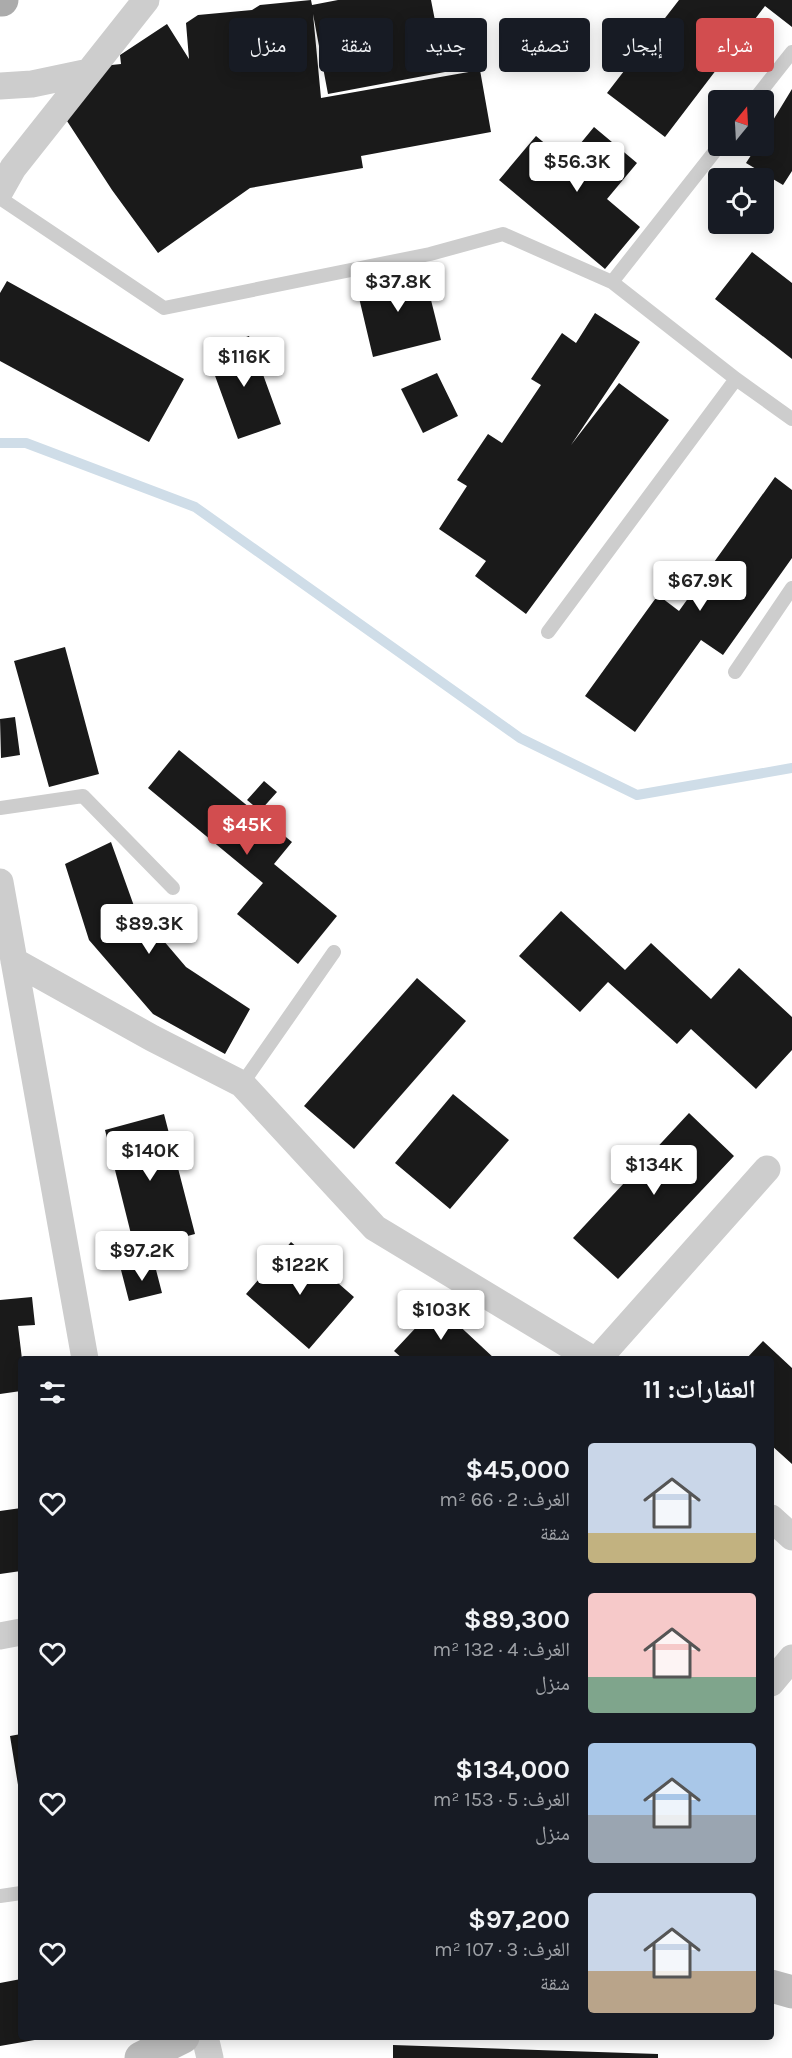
<!DOCTYPE html>
<html lang="ar">
<head>
<meta charset="utf-8">
<style>
	:root { --surface:#171b24; --page:#242831; --text:#f1f3f6; --muted:#9ea1a6; --accent:#d24d4f }
	body { margin:0; font-family:Karla,"Noto Naskh Arabic",sans-serif; background:var(--page); color:var(--text); direction:rtl; height:100vh; display:flex; flex-direction:column; font-size:22px; white-space:nowrap }
	* { box-sizing:border-box; margin:0 }
	p { font-size:20px; color:var(--muted) }
	.icon { flex:none; width:33px; height:33px; fill:none; stroke:currentColor; stroke-width:2; stroke-linecap:round; stroke-linejoin:round }
	.map { position:relative; flex:1; overflow:hidden; direction:ltr }
	.sheet { position:absolute; left:18px; top:1356px; width:756px; height:684px; display:flex; flex-direction:column; background:var(--surface); border-radius:6px; box-shadow:0 3px 15px #0003; direction:rtl }
	.sheet>* { flex:none }
	.hud { position:absolute; left:18px; top:18px; width:756px; height:54px; direction:rtl; display:flex; gap:12px }
	.needle { width:39px; rotate:18deg }
	.controls { position:absolute; left:708px; top:90px; display:grid; gap:12px }
	.controls a { display:grid; place-items:center; width:66px; height:66px; border-radius:6px; background:var(--surface); box-shadow:0 3px 15px #0003; font-size:30px }
	.price { position:absolute; translate:-50% -51px; padding:0 14px; border-radius:6px; background:#fff; color:#222; font-size:20px; line-height:39px; filter:drop-shadow(0 2px 3px #0008) }
	.price::after { content:''; position:absolute; left:50%; top:36px; width:18px; height:14px; margin-left:-9px; background:inherit; clip-path:polygon(0 0,100% 0,50% 100%) }
	.price.current { background:var(--accent); color:#fff }
	ul { padding:0; list-style:none }
	li { display:flex; align-items:center; gap:18px; height:150px; padding:0 18px }
	li span { display:grid; place-items:center; flex:none; width:168px; height:120px; border-radius:6px; color:#555 }
	li>.icon { margin-inline-start:auto }
	span .icon { width:72px; height:72px; fill:#fffc; stroke-width:1 }
	li b { font-size:26px }
	h2 { display:flex; justify-content:space-between; align-items:center; height:72px; padding:0 18px; font-size:26px }
	.tag { padding:0 21px; border-radius:6px; background:var(--surface); box-shadow:0 3px 15px #0003; font-size:21px; line-height:54px }
	.tag.current { background:var(--accent); color:#fff }
	.map>svg:first-child { display:block }
	.lines { fill:none; stroke-linecap:round; stroke-linejoin:round }
	.stream { stroke:#cfdde8; stroke-width:10 }
	.building { fill:#1a1a1a }
	.service { stroke:#cdcdcd; stroke-width:14 }
	.minor { stroke:#cdcdcd; stroke-width:27 }
	.secondary { stroke:#bdbdbd; stroke-width:33 }
	.primary { stroke:#ababab; stroke-width:33 }
</style>
</head>
<body>
<div class="map">
<svg width="792" height="2058" viewBox="0 0 792 2058">
	<rect width="100%" height="100%" fill="#fff"/>
	<g class="lines">
		<!-- stream -->
		<path class="stream" d="M0 443H26L195 507 520 738 637 795 792 768"/>
	</g>
	<!-- building -->
	<path class="building" d="M311 0 312 5 338 0H431L445 72 328 94 313 14 321 98 480 70 491 132 361 156 363 168 250 188 158 253 112 190 67 121 102 66 121 64 120 55 167 24 189 59 186 23 198 15 252 10 260 5Z
		M679 0H792V27L765 6 665 137 607 93Z
		M792 89V171L783 185 746 163 757 146H764V135Z
		M594 127 637 163 607 199 640 227 605 269 499 180 536 136 566 161Z
		M752 252 792 283V359L715 299Z
		M423 268 441 340 373 357 356 285Z
		M7 281 184 379 149 442 0 361V293Z
		M595 313 640 342 571 445 619 383 669 420 526 614 475 576 486 561 439 529 467 486 457 480 488 434 502 443 541 385 531 379 562 333 576 343Z
		M249 336 281 424 238 439 206 351Z
		M437 373 458 416 423 433 401 389Z
		M775 477 792 490V558L723 655 701 640 635 732 585 696 658 595 679 611Z
		M65 647 99 774 49 787 14 661Z
		M15 717 20 755 1 758 0 719Z
		M179 750 292 842 274 864 337 916 298 964 237 914 263 883 148 788Z
		M264 781 277 792 260 811 247 800Z
		M111 842 134 906 186 967 250 1009 225 1054 153 1014 89 940 65 864Z
		M561 911 625 970 651 943 711 999 739 968 792 1017V1050L756 1089 691 1029 677 1044 608 982 580 1012 519 956Z
		M417 978 466 1021 354 1149 304 1106Z
		M453 1094 509 1140 450 1209 395 1163Z
		M689 1113 734 1156 618 1279 573 1238Z
		M164 1114 195 1234 135 1250 105 1130Z
		M291 1242 354 1297 309 1349 246 1294Z
		M154 1262 162 1293 129 1301 121 1270Z
		M32 1297 35 1325 18 1326 22 1359 21 1391 0 1394V1300Z
		M437 1305 495 1359H403L394 1351Z
		M763 1341 792 1368V1464L771 1445V1359H746Z
		M21 1508V1571L0 1574V1511Z
		M21 1734V1797H20L10 1736Z
		M21 1979V2037L46 2038 0 2046V1983Z
		M393 2045 658 2054V2058H393Z"/>
	<g class="lines">
		<!-- service -->
		<path class="service" d="M754 100 792 52
			M719 146 612 282 736 379
			M0 198 164 308 430 254 503 234 612 282
			M548 632 736 379 792 419
			M735 672 792 588
			M0 808 83 796 173 888
			M242 1084 334 952
			M0 1896 21 1893"/>
		<!-- minor -->
		<path class="minor" d="M0 86 32 84 89 72
			M0 191 13 168 146 0
			M0 882 85 1359
			M14 961 152 1038 242 1084 375 1228 592 1359
			M598 1359 767 1169
			M771 1518 792 1537
			M0 1636 21 1632
			M771 1683 792 1658
			M205 2037 210 2058"/>
		<!-- secondary -->
		<path class="secondary" d="M771 1986 792 1992
			M141 2058 183 2037"/>
		<!-- primary -->
		<path class="primary" d="M0 0H2"/>
	</g>
</svg>
<div class="controls">
<a><svg class="needle" viewBox="-14 -14 28 28"><path d="M0-13l5 13h-10z" fill="#e53935"/><path d="M0 13l5-13h-10z" fill="#9ea1a6"/></svg></a>
<a><svg class="icon" aria-label="locate" viewBox="0 0 24 24"><circle cx="12" cy="12" r="6"/><path d="M12 2v4M12 18v4M2 12h4M18 12h4"/></svg></a>
</div>
<b class="price" style="left:577px;top:193px">$56.3K</b>
<b class="price" style="left:398px;top:313px">$37.8K</b>
<b class="price" style="left:244px;top:388px">$116K</b>
<b class="price" style="left:700px;top:612px">$67.9K</b>
<b class="price current" style="left:247px;top:856px">$45K</b>
<b class="price" style="left:149px;top:955px">$89.3K</b>
<b class="price" style="left:150px;top:1182px">$140K</b>
<b class="price" style="left:654px;top:1196px">$134K</b>
<b class="price" style="left:142px;top:1282px">$97.2K</b>
<b class="price" style="left:300px;top:1296px">$122K</b>
<b class="price" style="left:441px;top:1341px">$103K</b>
<div class="hud">
<a class="tag current">شراء</a>
<a class="tag">إيجار</a>
<a class="tag">تصفية</a>
<a class="tag">جديد</a>
<a class="tag">شقة</a>
<a class="tag">منزل</a>
</div>
<section class="sheet">
<h2>العقارات: 11<svg class="icon" aria-label="filters" viewBox="0 0 24 24"><path d="M4 7h16M4 17h16"/><circle cx="9" cy="7" r="2"/><circle cx="15" cy="17" r="2"/></svg></h2>
<ul>
<li><span style="background:linear-gradient(#c9d6e8 75%,#c2b280 0)"><svg class="icon" aria-label="home" viewBox="0 0 24 24"><path d="M3 11l9-7 9 7M6 9v11h12V9"/></svg></span><div><b>$45,000</b><p>الغرف: 2 · 66 m²</p><p>شقة</p></div><svg class="icon" aria-label="heart" viewBox="0 0 24 24"><path d="M12 20l-8-8c-3-5 5-10 8-4 3-6 11-1 8 4z"/></svg></li>
<li><span style="background:linear-gradient(#f6c9c9 70%,#7fa58c 0)"><svg class="icon" aria-label="home" viewBox="0 0 24 24"><path d="M3 11l9-7 9 7M6 9v11h12V9"/></svg></span><div><b>$89,300</b><p>الغرف: 4 · 132 m²</p><p>منزل</p></div><svg class="icon" aria-label="heart" viewBox="0 0 24 24"><path d="M12 20l-8-8c-3-5 5-10 8-4 3-6 11-1 8 4z"/></svg></li>
<li><span style="background:linear-gradient(#a9c7e8 60%,#9aa5b1 0)"><svg class="icon" aria-label="home" viewBox="0 0 24 24"><path d="M3 11l9-7 9 7M6 9v11h12V9"/></svg></span><div><b>$134,000</b><p>الغرف: 5 · 153 m²</p><p>منزل</p></div><svg class="icon" aria-label="heart" viewBox="0 0 24 24"><path d="M12 20l-8-8c-3-5 5-10 8-4 3-6 11-1 8 4z"/></svg></li>
<li><span style="background:linear-gradient(#c9d6e8 65%,#b9a48a 0)"><svg class="icon" aria-label="home" viewBox="0 0 24 24"><path d="M3 11l9-7 9 7M6 9v11h12V9"/></svg></span><div><b>$97,200</b><p>الغرف: 3 · 107 m²</p><p>شقة</p></div><svg class="icon" aria-label="heart" viewBox="0 0 24 24"><path d="M12 20l-8-8c-3-5 5-10 8-4 3-6 11-1 8 4z"/></svg></li>
</ul>
</section>
</div>
</body>
</html>
